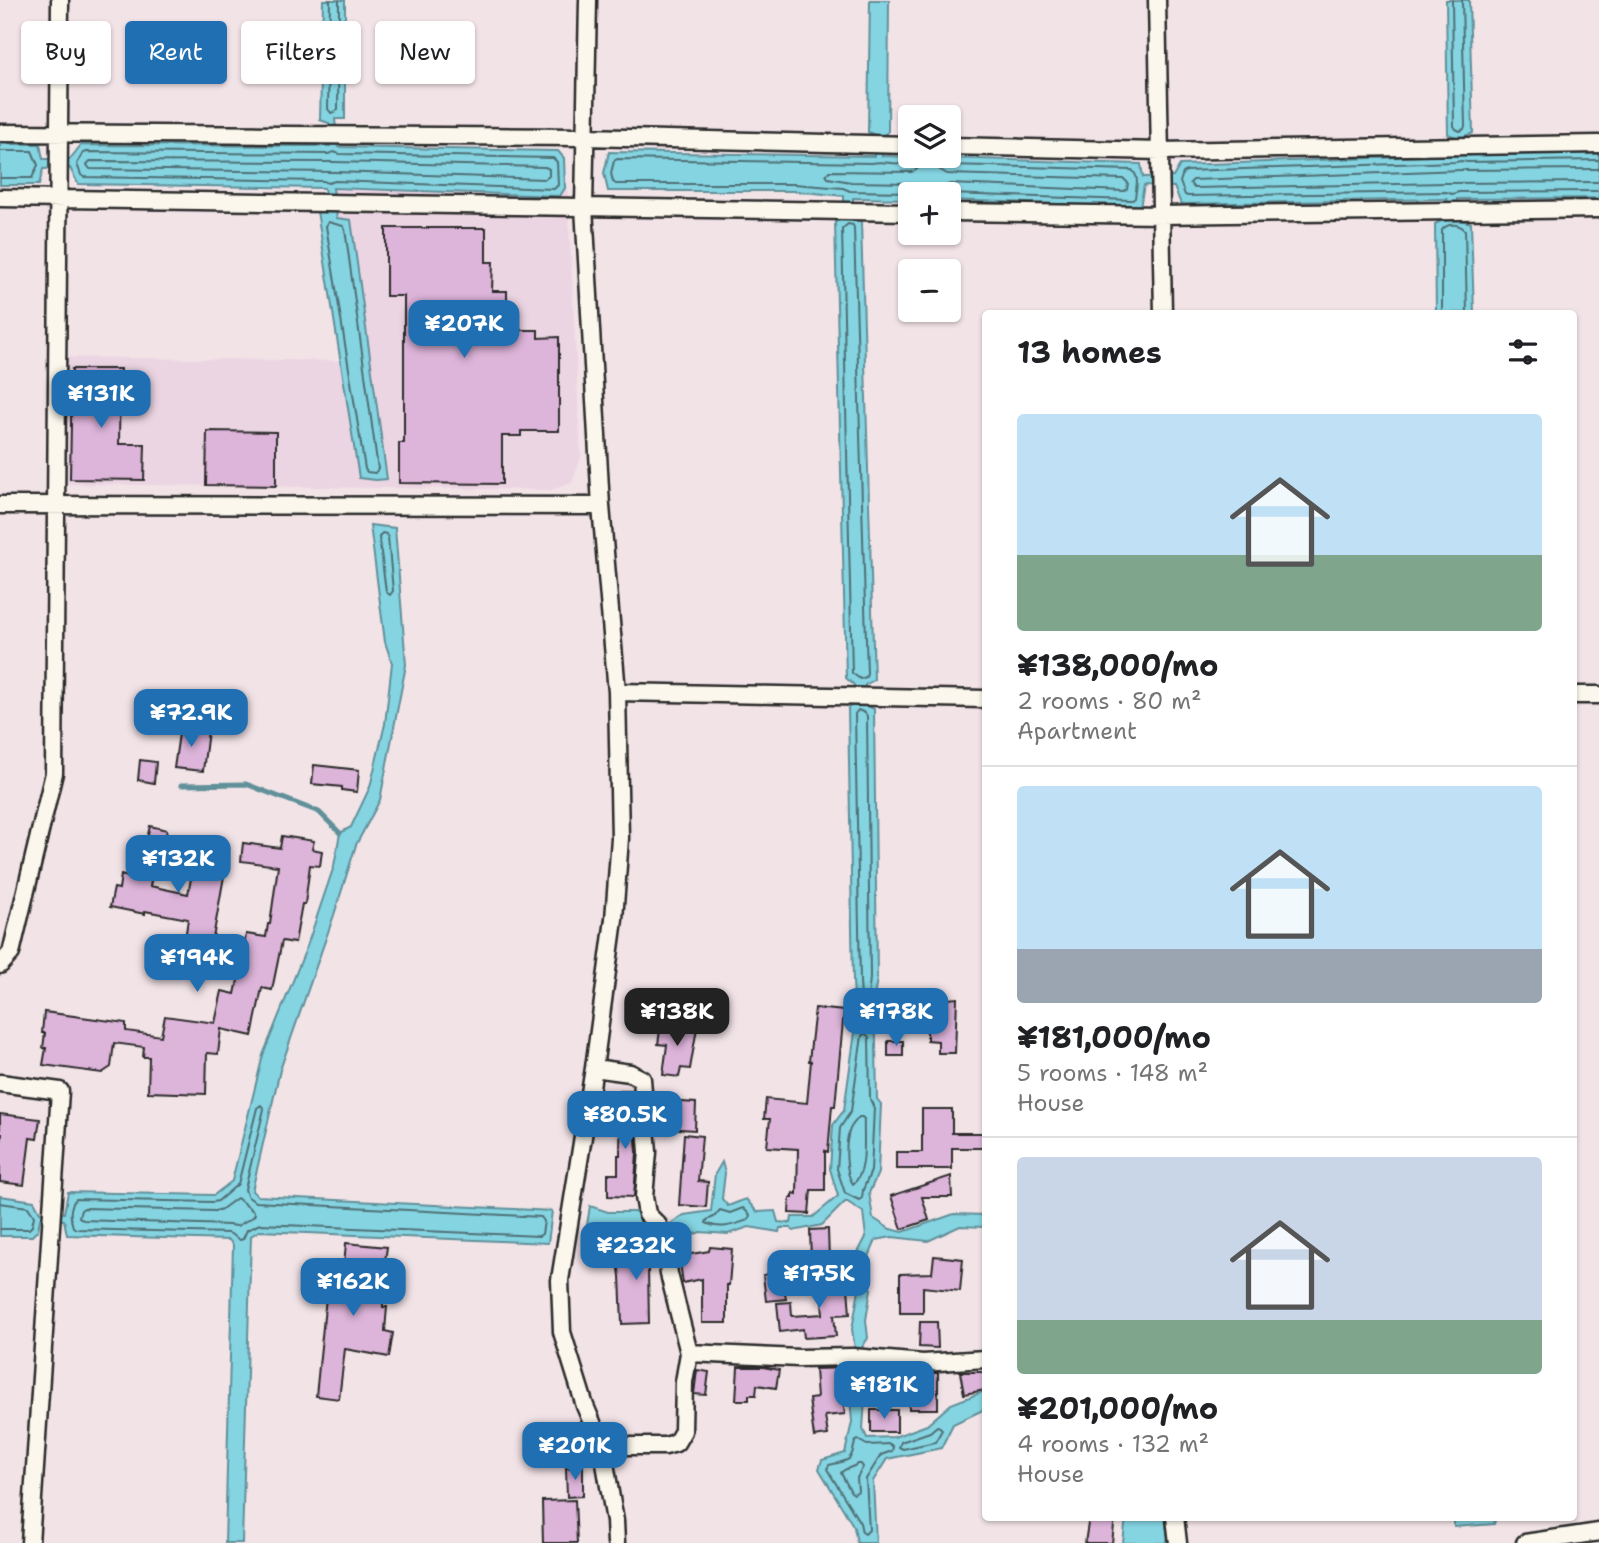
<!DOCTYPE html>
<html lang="en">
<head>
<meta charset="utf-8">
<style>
	:root { --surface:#fff; --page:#f6f6f6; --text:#202124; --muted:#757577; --line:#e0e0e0; --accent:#1f6fb2 }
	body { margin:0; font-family:"Shantell Sans",sans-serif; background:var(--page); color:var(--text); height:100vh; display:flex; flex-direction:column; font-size:26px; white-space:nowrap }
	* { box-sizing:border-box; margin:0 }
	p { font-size:23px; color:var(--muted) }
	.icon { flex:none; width:38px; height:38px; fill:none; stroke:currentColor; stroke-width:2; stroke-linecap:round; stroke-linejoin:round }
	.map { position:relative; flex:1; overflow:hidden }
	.sheet { position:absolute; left:982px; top:310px; width:595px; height:1211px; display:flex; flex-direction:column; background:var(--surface); border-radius:7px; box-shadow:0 2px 5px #0004 }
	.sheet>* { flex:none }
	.hud { position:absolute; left:21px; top:21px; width:665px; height:63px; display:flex; gap:14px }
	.fabs { position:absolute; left:898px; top:105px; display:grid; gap:14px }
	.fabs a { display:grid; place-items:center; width:63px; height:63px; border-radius:7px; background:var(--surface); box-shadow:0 2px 5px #0004; font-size:35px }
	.price { position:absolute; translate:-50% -60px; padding:0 16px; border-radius:14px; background:var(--accent); color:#fff; font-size:23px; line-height:46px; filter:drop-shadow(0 2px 4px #0008) }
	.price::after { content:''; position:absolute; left:50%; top:42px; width:21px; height:16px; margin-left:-10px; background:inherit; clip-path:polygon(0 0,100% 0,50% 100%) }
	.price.current { background:#222; color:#fff }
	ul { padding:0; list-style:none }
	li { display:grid; align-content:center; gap:14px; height:371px; padding:0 35px }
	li+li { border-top:2px solid var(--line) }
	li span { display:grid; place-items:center; height:217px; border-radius:7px; color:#555 }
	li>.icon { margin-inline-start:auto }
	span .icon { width:126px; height:126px; fill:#fffc; stroke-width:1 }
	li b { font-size:30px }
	h2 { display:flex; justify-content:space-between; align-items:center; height:84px; padding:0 35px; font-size:30px }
	.chip { padding:0 24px; border-radius:7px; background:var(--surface); box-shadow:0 2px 5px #0004; font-size:24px; line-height:63px }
	.chip.current { background:var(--accent); color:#fff }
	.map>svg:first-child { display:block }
	.built { fill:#ecd5e3 }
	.water { fill:#85d4e2; stroke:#619099; stroke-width:2 }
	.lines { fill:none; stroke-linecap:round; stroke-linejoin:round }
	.shore { stroke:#4f6f74; stroke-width:2 }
	.stream { stroke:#619099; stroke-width:5 }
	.building { fill:#ddb4da; stroke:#2b2b2b; stroke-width:2 }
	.minor-casing { stroke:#2b2b2b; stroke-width:21 }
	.minor { stroke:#fbf7ec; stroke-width:16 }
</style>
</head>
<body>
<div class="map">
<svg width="1599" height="1543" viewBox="0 0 1599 1543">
	<rect width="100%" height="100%" fill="#f2e3e7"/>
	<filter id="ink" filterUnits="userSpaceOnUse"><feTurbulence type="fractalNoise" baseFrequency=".0143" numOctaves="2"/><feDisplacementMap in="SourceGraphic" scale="14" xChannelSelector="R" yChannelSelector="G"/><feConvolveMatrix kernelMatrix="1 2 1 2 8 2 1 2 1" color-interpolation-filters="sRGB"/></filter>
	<g filter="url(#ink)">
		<!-- built -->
		<path class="built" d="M327 172 567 180 581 458 572 483 552 490 64 484 62 357 354 361Z"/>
		<!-- water -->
		<path class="water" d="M323 0H345V119H335L338 147 558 151 564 158 565 188 560 196 333 188 337 218 351 220 387 479 376 480 359 478 317 211 327 212 324 188 78 184 70 168 43 169 39 185H0V144H40L43 159H70L81 145 330 146 329 123 320 120Z
			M870 0H889L888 132 883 135 882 156 1141 164 1143 177H1173L1180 165 1456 155V137L1448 134 1446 0H1469L1473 133 1465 136V155L1599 153V198L1457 199 1458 219 1471 223 1474 313H1436L1435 224 1448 218 1447 199 1181 204 1174 187 1144 185 1140 207 949 200 948 194H910V199L853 198V217L861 221 874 680 865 685 866 705 874 709 877 979 875 991 877 1099 881 1104 878 1173 869 1193 873 1218 890 1229 903 1232 954 1214 985 1215V1227L960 1226 928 1241 892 1237 876 1240 866 1264 871 1289 866 1320 868 1338 861 1349 863 1363 867 1369 863 1429 867 1438 894 1437 927 1425 951 1404 985 1391V1409L953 1424 941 1448 887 1459 873 1481 876 1543H857L854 1527 819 1469 822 1460 845 1453 852 1422 850 1397 857 1363 852 1329 859 1290 851 1266 866 1237 863 1212 846 1201 822 1225 793 1231 791 1228H780L779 1232 749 1227 728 1234 700 1232 672 1243 668 1235 651 1232 632 1236 622 1228 609 1227 584 1244 590 1206 608 1212H636L653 1226H667L684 1215 711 1211 715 1174 722 1162 725 1173 722 1199 728 1206 746 1199 757 1212 775 1211 778 1222 791 1223 792 1217H813L838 1196 830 1169 833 1125 844 1110 856 1025 853 982 848 708 855 704 854 685 846 678 835 222 844 218V196L794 191H608L604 173 609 152 874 156 875 135 868 132Z
			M370 525 395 528 406 665 380 800 356 845 334 915 280 1070 252 1191 258 1196 552 1211 548 1243 259 1231 251 1236 242 1543H225L233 1245 229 1240 67 1235 64 1220 40 1219 38 1230 32 1236H0V1196L34 1201 40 1212 64 1213 68 1192 214 1195 232 1181 263 1055 307 946 334 866 340 833 351 827 370 787 385 724 392 663 385 642Z
			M1126 1517H1165L1168 1539 1165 1543H1123Z
			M1454 1517H1496L1494 1524 1454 1527Z"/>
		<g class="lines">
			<!-- shore -->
			<path class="shore" d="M330 0 328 109 331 113 336 111 338 109 339 0
				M1452 0 1454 126 1456 129 1460 131 1464 129 1465 126 1462 0
				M0 151H32L38 165 32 178H0
				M86 152 328 154 334 152 339 154 553 158 557 162 558 185 554 189 335 181 328 183 323 181 84 177 81 175 77 164 83 153Z
				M932 156 937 168 947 174 1124 179 1128 183 1127 189 1124 191 950 184 942 187 935 194
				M941 156 943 162 950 165 1132 170C1140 177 1136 188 1135 198L1132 200 946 194
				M1599 160 1467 162 1461 161 1455 162 1186 171 1183 173 1180 182 1185 195 1188 196 1446 192 1452 194 1459 192 1599 191
				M90 161 334 162 545 167 549 169V176L545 179 335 172 90 169 87 165Z
				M1599 169 1461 170 1193 180 1190 183 1194 188 1446 183 1599 182
				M914 194 909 192 850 191 843 188 794 184H616L613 182 611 173 614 161 617 159 872 163C885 160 901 167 914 162L917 156
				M925 194 919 187 911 183 851 182 828 178 826 175 829 171 912 172 922 166 926 156
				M328 222 343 226 345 229 378 469 375 473 367 472 365 469 326 226Z
				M848 224 853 225 854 228 867 674 866 677 860 679 852 673 842 229Z
				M1442 313V230C1447 223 1459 223 1465 230L1467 313
				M382 533 386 534 388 537 393 591 390 595 386 592 379 537Z
				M858 710 865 713 867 716 870 978 868 998 865 1001 861 998 860 981 855 714Z
				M865 1033 869 1037 870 1099 874 1108 871 1171 863 1190 862 1198 859 1200 845 1193 837 1169 840 1128 851 1111 862 1036Z
				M261 1105 264 1109 245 1189 247 1196 255 1202 541 1217 544 1221 542 1234 539 1236 260 1224 247 1230 243 1239 240 1240 229 1233 76 1229 73 1227C70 1218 69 1206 76 1199L213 1202 218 1201 238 1184 257 1108Z
				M859 1117H862L864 1119C863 1138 868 1172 853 1184 845 1174 845 1144 849 1132 850 1126 856 1121 859 1117Z
				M237 1198 253 1211 255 1214 253 1217 237 1226 229 1225 83 1220 79 1217 81 1210 84 1208 215 1211 222 1209Z
				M0 1203 28 1207 34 1216 32 1226 29 1229H0
				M743 1208 750 1215 748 1220C733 1225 721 1230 706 1223L707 1220 714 1217 720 1210 730 1213Z
				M937 1426 940 1427 942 1430 935 1442 903 1449 899 1447 901 1442 930 1432Z
				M858 1440 867 1445 890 1444 893 1447 892 1451 881 1455 866 1479 869 1530 865 1534 862 1532 860 1523 827 1469 829 1465C849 1460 851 1463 855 1442Z
				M857 1464H861L863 1467 857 1478 858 1491 854 1494 851 1492 841 1473C844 1468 853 1468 857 1464Z"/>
			<!-- stream -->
			<path class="stream" d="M181 785 246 784 319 812 340 833"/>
		</g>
		<!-- building -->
		<path class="building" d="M386 228H486V262H493L492 291H507V330H538V338L559 337V431H521V436H502V484L399 483V443H404V296H386Z
			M72 369H120L119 444H145L144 480 70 479Z
			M207 431 276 432V486L206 485Z
			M180 727 208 731 203 771 174 768Z
			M140 760 156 762 154 783 138 780Z
			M314 765 359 770 357 792 342 790V787L312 784Z
			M150 826 167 830 160 860 156 859 150 886 188 894 198 843 229 848 207 972 181 967 188 919 145 911V914L110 907 114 888 119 889 121 875 128 877 135 849 144 851Z
			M282 836 314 841 312 849 322 851 320 866 310 865 305 904H302L295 943 282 941 272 990 262 988 252 1036 221 1029 218 1054 207 1053 206 1094 148 1092 149 1057H143L144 1047 114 1043 111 1067 102 1073 43 1065 46 1048H43L45 1033H42L44 1012 126 1023V1031L161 1036 165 1016 215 1023 222 991 235 994 245 947H244L246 934 266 937 268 924H270L278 866 241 861 243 843 280 848Z
			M957 998 955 1053H938V1041L927 1040V1024H941L938 1000Z
			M815 1008 844 1011 835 1106H832L828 1152 825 1151V1190H811L809 1214 789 1213 790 1198H793V1193L797 1194 798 1149 767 1147 770 1119H764L766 1099 807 1103 811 1061H809Z
			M661 1023 697 1028 690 1069 681 1068 679 1077 663 1075 667 1045 658 1044Z
			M888 1041H903V1056H888Z
			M619 1090H632L637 1152 634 1197 608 1196V1174H618V1155H620L621 1103H618Z
			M666 1101 696 1103 695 1130 664 1128Z
			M922 1109H952V1133H985V1148H952V1169H896V1152H922Z
			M0 1114 40 1119 37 1139 30 1138 24 1185 0 1182V1151L2 1134H0Z
			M684 1134 702 1136 698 1181 708 1182 706 1207 679 1205Z
			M951 1176 952 1197H922L929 1220 902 1229 891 1196Z
			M828 1229 829 1260H811L810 1230Z
			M346 1243 387 1247 384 1268 377 1267 374 1301 383 1302V1307H387L385 1331 393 1333 389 1357 345 1349 339 1399 316 1396 326 1297 341 1298Z
			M655 1244 658 1267 648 1268 649 1323 622 1324 620 1276 616 1251Z
			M710 1247 732 1249 729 1285H727V1323H702V1279L683 1283 679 1256 709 1251Z
			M934 1256 963 1259 960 1291 923 1287V1313H900V1274L932 1273Z
			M782 1272 786 1299 766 1301 763 1275Z
			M847 1274 850 1314 834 1315 836 1336 804 1338 803 1329 780 1332 777 1303 791 1302 792 1316 823 1314 820 1276Z
			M920 1322H937L938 1348 919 1347Z
			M738 1367H763L779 1370 776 1388 757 1385 756 1395H749V1400H736Z
			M849 1368 850 1386 841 1387 845 1414 825 1416 828 1435 814 1437 809 1399 817 1398 815 1369Z
			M697 1370 709 1372 706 1395 694 1394Z
			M960 1372H985V1390L964 1394Z
			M908 1373H938V1409H909Z
			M871 1410H897V1432H871Z
			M583 1466V1496L567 1497 566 1468Z
			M575 1500 577 1543H543L542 1501Z
			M1089 1517H1115L1112 1543H1085Z"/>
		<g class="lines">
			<defs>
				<path id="minor" d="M588 0 584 207 601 506 617 692 620 838 614 919 594 1068 560 1280 562 1332 585 1406 602 1446 615 1521 616 1543
					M1157 0 1163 313
					M0 133 585 137 910 145
					M948 146 1160 151 1599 144
					M0 198 910 212
					M948 212 1161 215 1599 209
					M0 505 601 506
					M617 692 985 699
					M1573 695H1599
					M0 965 11 953 54 773 60 0
					M594 1068 630 1073 642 1079 648 1152 644 1197 647 1214 658 1225 665 1241 669 1274 689 1353 684 1382 683 1431 676 1443 665 1446H602
					M0 1083 60 1091 30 1543
					M689 1353 799 1358 853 1357 923 1363 985 1359
					M1175 1517 1178 1543
					M1525 1543 1599 1532"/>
			</defs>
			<!-- minor casing -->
			<use href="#minor" class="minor-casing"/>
			<!-- minor -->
			<use href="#minor" class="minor"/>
		</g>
	</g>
</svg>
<div class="fabs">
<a><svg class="icon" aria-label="layers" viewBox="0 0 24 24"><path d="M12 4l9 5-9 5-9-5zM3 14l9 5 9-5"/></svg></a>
<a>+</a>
<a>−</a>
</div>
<b class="price" style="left:464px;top:360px">¥207K</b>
<b class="price" style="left:101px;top:430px">¥131K</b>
<b class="price" style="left:191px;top:749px">¥72.9K</b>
<b class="price" style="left:178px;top:895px">¥132K</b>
<b class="price" style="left:197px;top:994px">¥194K</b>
<b class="price current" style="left:677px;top:1048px">¥138K</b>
<b class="price" style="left:896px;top:1048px">¥178K</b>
<b class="price" style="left:625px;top:1151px">¥80.5K</b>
<b class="price" style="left:636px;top:1282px">¥232K</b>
<b class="price" style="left:819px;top:1310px">¥175K</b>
<b class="price" style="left:353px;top:1318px">¥162K</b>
<b class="price" style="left:884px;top:1421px">¥181K</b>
<b class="price" style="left:575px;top:1482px">¥201K</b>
<div class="hud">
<a class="chip">Buy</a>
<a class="chip current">Rent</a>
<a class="chip">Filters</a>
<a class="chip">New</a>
</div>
<section class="sheet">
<h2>13 homes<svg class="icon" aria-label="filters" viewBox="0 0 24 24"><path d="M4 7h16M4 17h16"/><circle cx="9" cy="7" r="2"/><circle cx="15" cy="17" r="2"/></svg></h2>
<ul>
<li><span style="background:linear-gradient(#bfe0f5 65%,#7fa58c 0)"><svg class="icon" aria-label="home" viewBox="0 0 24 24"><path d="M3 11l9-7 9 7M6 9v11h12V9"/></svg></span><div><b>¥138,000/mo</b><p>2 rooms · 80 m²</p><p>Apartment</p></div></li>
<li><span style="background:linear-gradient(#bfe0f5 75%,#9aa5b1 0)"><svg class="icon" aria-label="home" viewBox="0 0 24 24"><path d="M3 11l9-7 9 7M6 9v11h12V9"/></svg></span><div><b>¥181,000/mo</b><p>5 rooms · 148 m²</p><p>House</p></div></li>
<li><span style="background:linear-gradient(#c9d6e8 75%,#7fa58c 0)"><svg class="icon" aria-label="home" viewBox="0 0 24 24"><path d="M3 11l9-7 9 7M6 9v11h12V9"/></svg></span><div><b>¥201,000/mo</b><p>4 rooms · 132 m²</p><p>House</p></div></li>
</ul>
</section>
</div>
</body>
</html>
